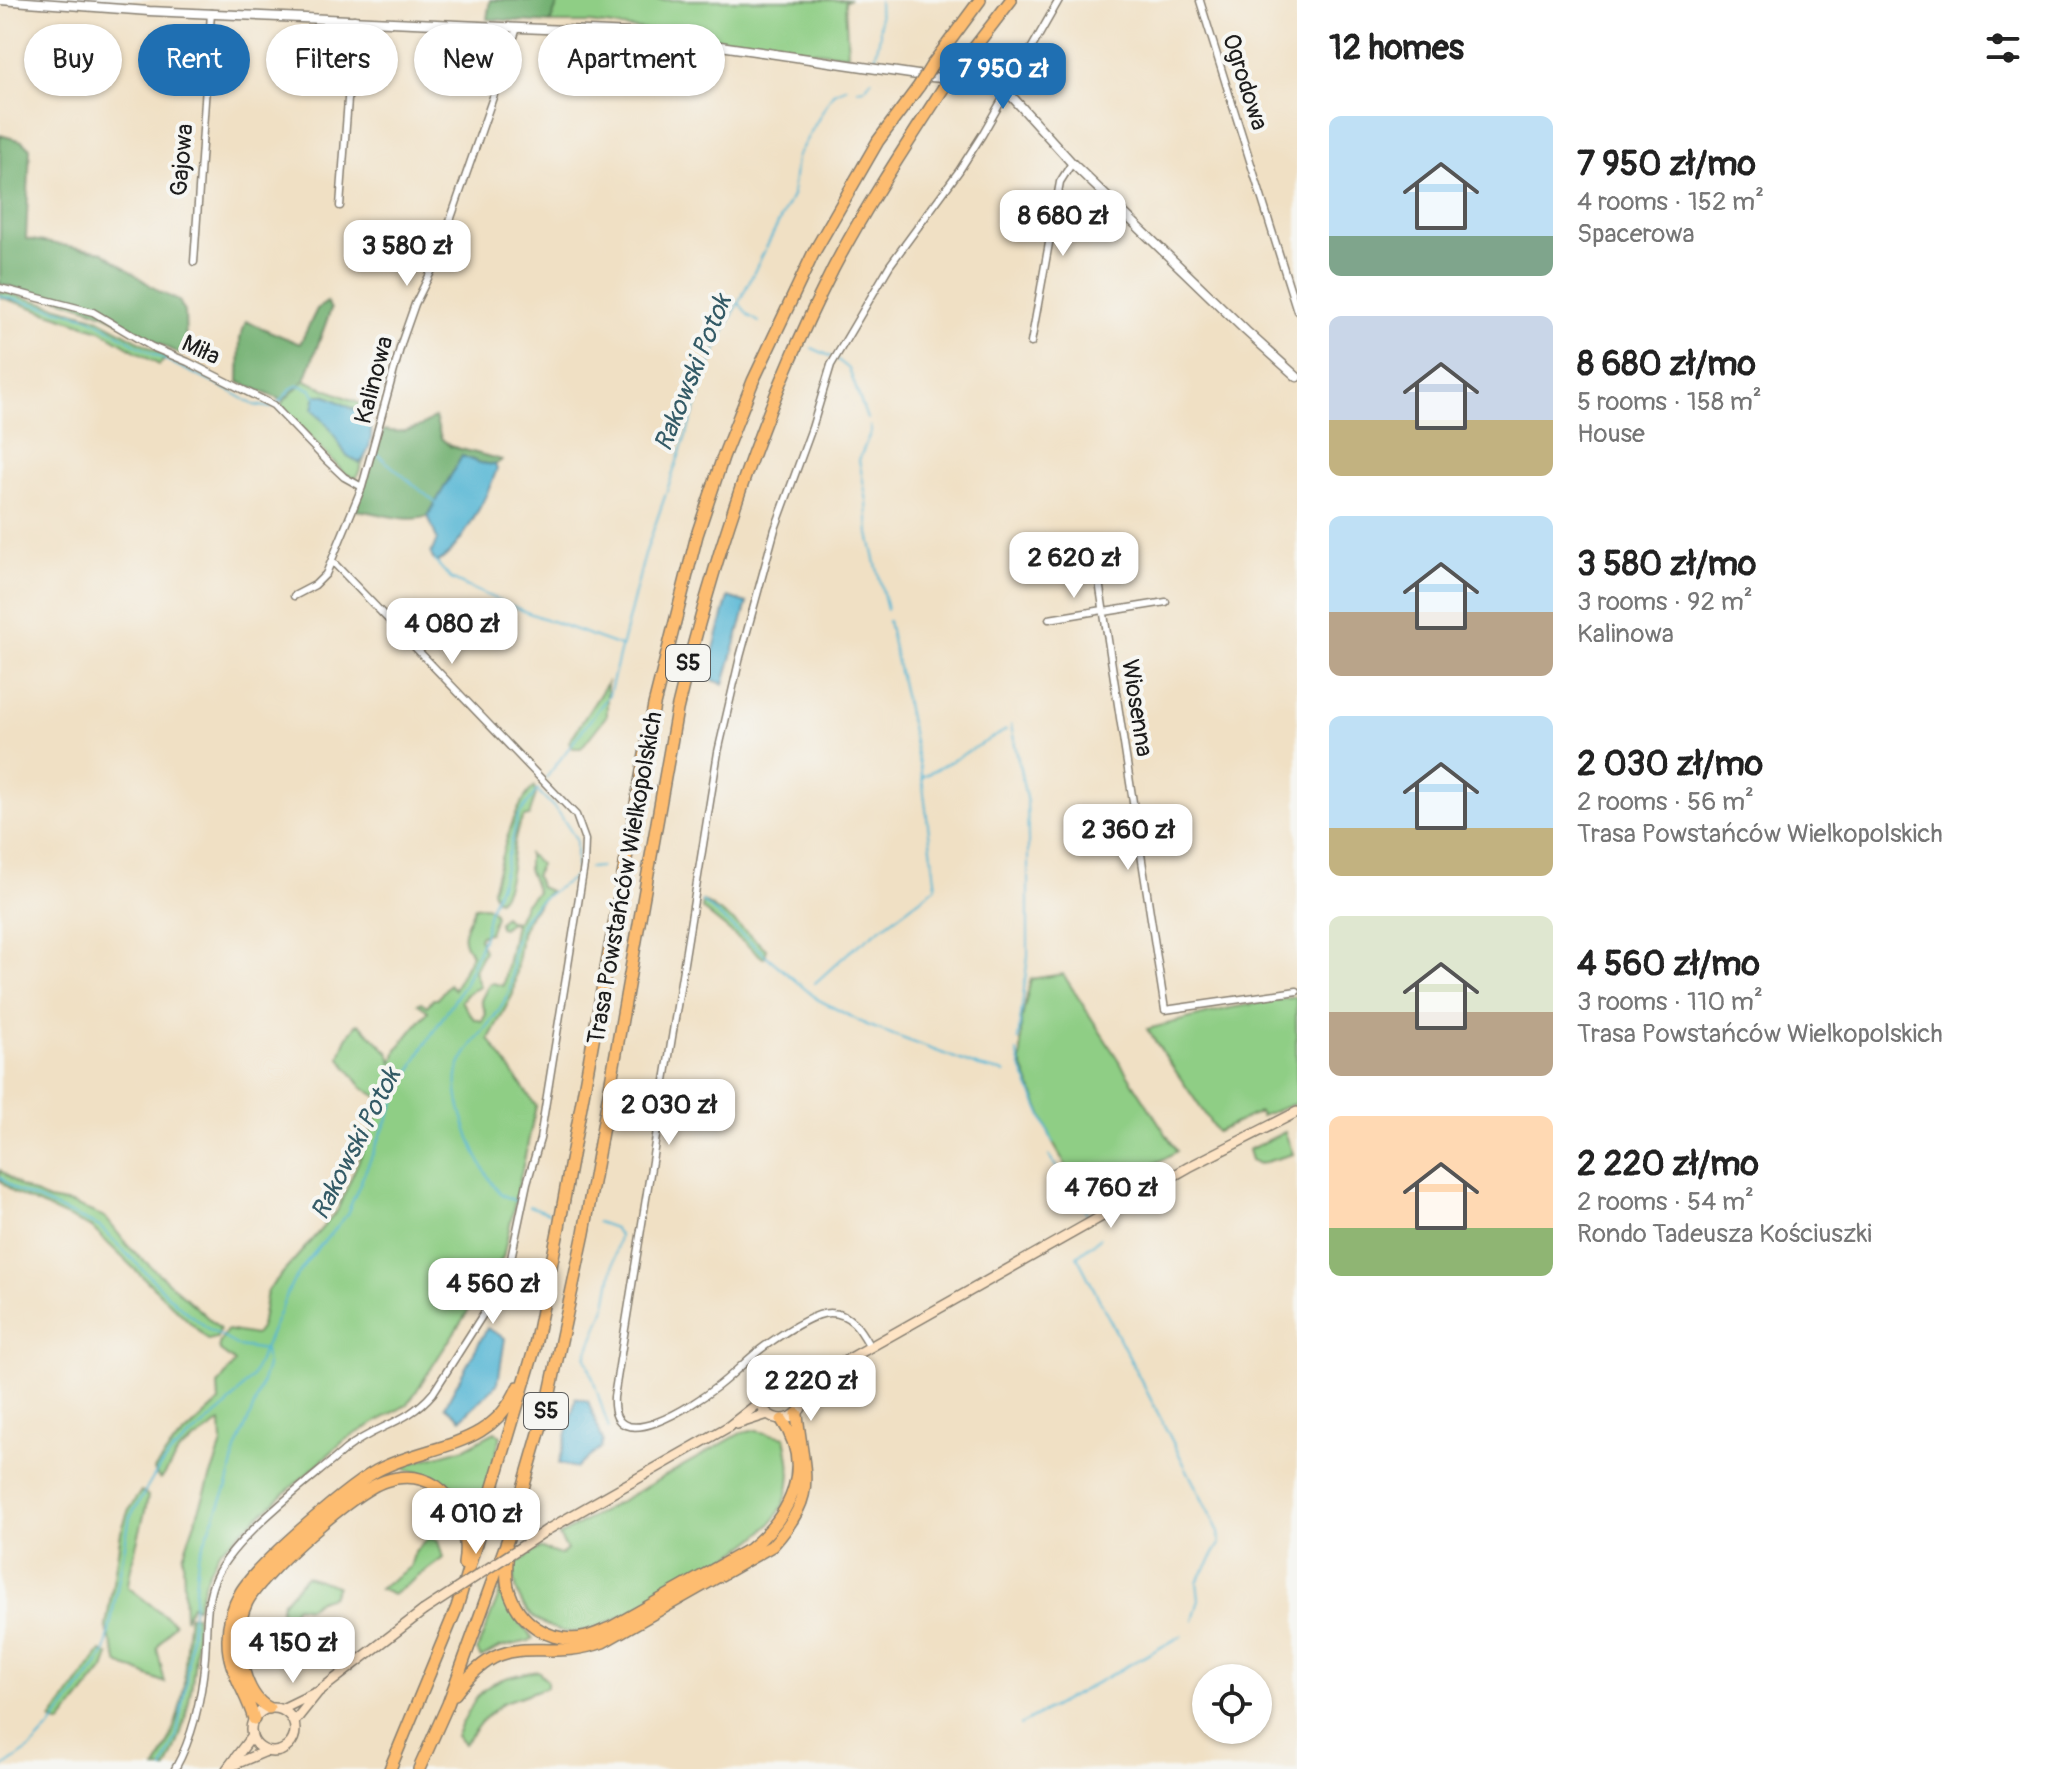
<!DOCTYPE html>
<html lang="en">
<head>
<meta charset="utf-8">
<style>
	:root { --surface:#fff; --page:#f2f2f2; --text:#222; --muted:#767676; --accent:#1f6fb2 }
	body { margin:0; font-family:Pangolin,sans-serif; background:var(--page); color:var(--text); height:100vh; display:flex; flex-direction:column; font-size:30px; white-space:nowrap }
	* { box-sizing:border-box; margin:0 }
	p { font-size:26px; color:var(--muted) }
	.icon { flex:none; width:44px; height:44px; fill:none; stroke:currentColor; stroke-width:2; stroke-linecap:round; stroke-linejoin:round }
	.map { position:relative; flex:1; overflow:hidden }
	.sheet { display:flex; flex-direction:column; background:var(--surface); width:760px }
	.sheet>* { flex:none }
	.hud { position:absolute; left:24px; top:24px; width:760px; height:72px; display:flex; gap:16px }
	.buttons { position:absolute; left:1192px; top:1664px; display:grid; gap:16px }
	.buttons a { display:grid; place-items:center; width:80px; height:80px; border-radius:50%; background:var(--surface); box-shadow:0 2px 6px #0004; font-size:40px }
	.price { position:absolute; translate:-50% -68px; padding:0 18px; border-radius:16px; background:#fff; color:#222; font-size:26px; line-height:52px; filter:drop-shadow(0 2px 4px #0008) }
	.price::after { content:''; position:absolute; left:50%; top:48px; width:24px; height:18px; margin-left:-12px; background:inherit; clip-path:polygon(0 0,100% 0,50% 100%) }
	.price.current { background:var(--accent); color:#fff }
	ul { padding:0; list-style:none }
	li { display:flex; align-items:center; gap:24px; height:200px; padding:0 32px }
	li span { display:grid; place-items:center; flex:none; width:224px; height:160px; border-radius:12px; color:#555 }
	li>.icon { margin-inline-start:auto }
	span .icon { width:96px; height:96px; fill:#fffc; stroke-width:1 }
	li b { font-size:34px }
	h2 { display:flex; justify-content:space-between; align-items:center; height:96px; padding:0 32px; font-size:34px }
	.pill { padding:0 28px; border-radius:36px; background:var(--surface); box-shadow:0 2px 6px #0004; font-size:28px; line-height:72px }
	.pill.current { background:var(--accent); color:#fff }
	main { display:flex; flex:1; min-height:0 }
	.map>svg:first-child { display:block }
	.green { fill:#8fce85; stroke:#567550; stroke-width:2 }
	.forest { fill:#73b172; stroke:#486647; stroke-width:2 }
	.water { fill:#55b6d4; stroke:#386978; stroke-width:2 }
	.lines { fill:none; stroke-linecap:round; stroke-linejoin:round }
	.stream { stroke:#55b6d4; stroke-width:2 }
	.minor-casing { stroke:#867e70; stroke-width:9 }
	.tertiary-casing { stroke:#867e70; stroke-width:11 }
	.secondary-casing { stroke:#867e70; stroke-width:12 }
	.motorway-casing { stroke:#867e70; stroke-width:14 }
	.minor { stroke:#fff; stroke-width:6 }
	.tertiary { stroke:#fff; stroke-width:8 }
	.secondary { stroke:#fee4c5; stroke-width:9 }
	.motorway { stroke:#fdbc6f; stroke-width:11 }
	.secondary-bridge-casing { stroke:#867e70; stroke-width:12; stroke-linecap:butt }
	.motorway-bridge-casing { stroke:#867e70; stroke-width:14; stroke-linecap:butt }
	.secondary-bridge { stroke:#fee4c5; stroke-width:9 }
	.motorway-bridge { stroke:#fdbc6f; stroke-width:11 }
	.labels { text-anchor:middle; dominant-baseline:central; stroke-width:8; stroke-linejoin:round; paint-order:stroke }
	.shield { fill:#f6f6f2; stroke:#5d5d5c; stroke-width:2 }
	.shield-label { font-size:22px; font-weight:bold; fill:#1c1c1c }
	.street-label { font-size:24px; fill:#1c1c1c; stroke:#f6f6f2 }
	.water-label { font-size:26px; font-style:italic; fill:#335a66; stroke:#f6f6f2 }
</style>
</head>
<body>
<main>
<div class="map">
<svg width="1297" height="1769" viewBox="0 0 1297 1769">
	<rect width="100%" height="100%" fill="#f6f6f2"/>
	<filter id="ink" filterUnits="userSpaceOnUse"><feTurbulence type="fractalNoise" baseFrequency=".0125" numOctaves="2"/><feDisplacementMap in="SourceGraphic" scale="16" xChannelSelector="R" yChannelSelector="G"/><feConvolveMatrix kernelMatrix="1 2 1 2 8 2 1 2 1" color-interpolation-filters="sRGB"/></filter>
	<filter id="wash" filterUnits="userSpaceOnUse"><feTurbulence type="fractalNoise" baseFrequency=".006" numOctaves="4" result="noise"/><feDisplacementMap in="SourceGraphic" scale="32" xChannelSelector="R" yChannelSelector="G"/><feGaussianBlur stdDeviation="1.8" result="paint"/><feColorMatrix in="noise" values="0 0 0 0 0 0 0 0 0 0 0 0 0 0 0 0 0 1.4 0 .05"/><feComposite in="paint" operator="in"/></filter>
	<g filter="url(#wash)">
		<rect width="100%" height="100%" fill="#f0e0c4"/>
		<!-- green -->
		<path class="green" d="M558 0H848L845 2 848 55 589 23H550Z
			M0 291 95 317 168 357 159 365 100 330 0 297Z
			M305 380 370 408 369 417 325 395 329 427 360 463 365 457 356 479 344 473 281 406 283 401Z
			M607 683V715L581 748H573L569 742Z
			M534 787 536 794 529 816 524 817C507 841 518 874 499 900L496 899 492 890C501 861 512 806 534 787Z
			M528 854 540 864 535 876 540 887 549 891 530 914 521 933 513 994 489 1039 536 1106 503 1257 408 1404 345 1440 219 1551 207 1575 197 1607 191 1605 185 1619 183 1556 222 1444 221 1422 179 1451 163 1477 159 1479 154 1470 172 1446 219 1402 218 1385 235 1362 220 1351 219 1344 227 1330 255 1335 261 1327 267 1291 337 1211 377 1118 384 1096 378 1097 362 1087 340 1058C343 1045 348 1034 357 1024L361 1025 389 1053 393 1063 397 1049 428 1011 418 1004 421 1002 427 1006 433 999H437L449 984 454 989 472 954C456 938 466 926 475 907L486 906 493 911 495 916 489 933 481 935 479 938 484 951 474 970 480 987 469 992 461 1001 474 1019 482 1021 486 1014 481 1000 489 984 493 983 503 986 515 923 509 922 503 928 499 927V922L504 916 508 920 517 921 525 903 537 892 528 869Z
			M703 901 732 920 766 949V955L763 958 702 909Z
			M1063 974 1177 1151 1099 1196 1077 1185 1054 1145 1021 1063V1022L1031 979Z
			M1296 997 1297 1103 1261 1116 1259 1112 1217 1132 1147 1029 1230 1008Z
			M1285 1132 1293 1154 1259 1164 1251 1160 1248 1150Z
			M0 1170 21 1187 48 1200 72 1204 105 1217 129 1247 218 1327 220 1330 217 1338 208 1340 92 1228 14 1193 0 1180Z
			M752 1430 785 1437C791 1464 794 1490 778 1514 757 1546 717 1562 685 1580 659 1595 602 1632 575 1632 562 1633 551 1629 540 1622 519 1609 514 1589 514 1565L540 1548 560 1555 567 1550 559 1536 743 1432Z
			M495 1432 501 1436 478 1517 472 1522C468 1516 467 1509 464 1503 452 1483 428 1474 407 1470L404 1465 465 1448Z
			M141 1491 148 1496C143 1527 131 1556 128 1587L174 1623 157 1648 165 1683 118 1663 106 1627 121 1532 129 1509Z
			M429 1538 438 1541 443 1558 393 1595 379 1589 410 1567 415 1551Z
			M306 1576 337 1586 332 1596 318 1600 308 1608 296 1606 288 1619 306 1623 303 1633 283 1636 273 1653 267 1650 275 1636 282 1603Z
			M501 1590 518 1621 533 1638 529 1641 499 1648 481 1658 477 1650Z
			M196 1615C197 1667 189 1722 167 1769H156C169 1744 179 1720 183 1691 186 1666 185 1641 189 1616Z
			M101 1651 109 1655 104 1669 60 1724 51 1720Z
			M538 1671 547 1680V1687L502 1703 481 1722 464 1744 456 1736C480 1687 483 1680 538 1671Z"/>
		<!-- forest -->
		<path class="forest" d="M490 0H558L559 1 550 23 487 19Z
			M0 135 22 141 30 148 26 239 103 252 160 292 179 301 185 312 186 343 183 355C162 347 146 336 127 325 87 304 43 295 0 284Z
			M327 302 331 309 305 380 283 401 239 382 240 338 246 321 300 344 317 309Z
			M435 417 441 438 450 446 502 460 495 465 480 463 462 456 428 516C408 524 377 512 355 510L384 430C402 434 420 429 435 417Z"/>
		<!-- water -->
		<path class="water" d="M316 395H325L369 417C374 433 371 451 360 463L346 455 329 427 313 409Z
			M462 456 480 463 495 465 497 469C488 494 462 548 438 562L433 559 431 554 437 539 428 516Z
			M728 597 747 603 724 684 706 678Z
			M487 1328 505 1338 498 1383 461 1419 445 1406Z
			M576 1398 588 1401 603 1441 601 1448 576 1468 559 1464Z"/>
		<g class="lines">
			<!-- stream -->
			<path class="stream" d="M875 59 880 35 879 0
				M858 89 865 88 872 79
				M0 296 88 317 153 354 228 390 254 405 272 408
				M739 303 749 316 759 322
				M812 348 830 356
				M838 360 849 369 867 419
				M278 403 292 388 299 385 310 389 317 397
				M870 426 871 431 859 460 867 501 869 534 887 610
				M377 454 437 504
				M435 561 451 579 468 587 526 612 620 646
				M1011 725 1027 803 1028 841V955L1018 1040
				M923 777 1006 730
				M546 778 609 695 645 554 717 346 792 196 796 158 833 93 847 87
				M589 868 601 867
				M702 901 817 999 867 1025 979 1067 1005 1073
				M815 983 848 953 936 887 922 778 888 621
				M1017 1052 1022 1070 1053 1142
				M1049 1156 1087 1213
				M0 1177 16 1190 100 1227 178 1305 210 1330 238 1346 265 1350 267 1366 255 1404 236 1450 228 1484 198 1557 186 1684 177 1734 163 1769
				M518 1202C511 1199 502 1196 497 1190 479 1166 450 1100 458 1071 466 1044 497 1021 508 994 514 981 511 966 513 952 519 908 543 898 576 876V839L559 813 538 791
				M529 1206 549 1213
				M597 1222 614 1228 619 1235 606 1305 586 1357 609 1429
				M1100 1238 1077 1256 1219 1532 1220 1544 1197 1582 1199 1599 1193 1621
				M1020 1725 1183 1635
				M1 1769 31 1748 49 1729 95 1668 105 1652 109 1632 130 1517 159 1468 173 1451 226 1407 252 1377 291 1285 307 1261 346 1216 398 1095 424 1046 464 985 484 936 489 911 502 879 518 816 538 789"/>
		</g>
	</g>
	<g filter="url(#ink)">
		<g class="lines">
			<defs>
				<path id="minor" d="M1200 1 1297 311
					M340 206 354 19
					M194 262 211 13
					M0 288 93 312 152 347 188 362 273 405 325 459 344 477 362 487
					M1031 343 1060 182 1072 163
					M1098 575 1165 1010 1297 991
					M294 596 315 585 326 574 362 487 402 341 415 304 435 264 517 28
					M1104 612 1166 602
					M1049 619 1103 610
					M870 1347C861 1331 852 1313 830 1313 813 1313 779 1336 765 1346 748 1358 734 1374 718 1386 696 1403 610 1462 614 1397L718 752 740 657 775 529 812 428 831 365 890 265 959 171 982 135 1059 0
					M175 1769C194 1735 202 1696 205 1657 207 1633 205 1607 213 1584 227 1541 310 1481 346 1449 376 1425 407 1424 433 1393L496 1294 509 1268 527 1183 540 1139 584 866 585 840 576 815 332 561"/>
				<path id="tertiary" d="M0 0 149 11 632 33 931 77 989 82 1006 90 1072 163 1246 331 1297 377"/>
				<path id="secondary" d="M760 1397a22 22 0 1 1 44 0a22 22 0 1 1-44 0Z
					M797 1381 826 1372 1189 1167 1297 1112
					M804 1394 823 1374
					M737 1424 768 1414
					M547 1530 728 1427 760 1402
					M251 1730a22 22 0 1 1 44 0a22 22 0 1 1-44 0Z
					M282 1709 315 1693
					M294 1722 318 1692 423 1611
					M233 1765 266 1751
					M227 1769 252 1736"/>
				<path id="motorway" d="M932 65 980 0
					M958 69 1011 0
					M508 1549C507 1562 505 1574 508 1587 517 1622 550 1645 586 1637 594 1635 602 1631 610 1628L750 1549C790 1516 815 1468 782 1420
					M455 1694C507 1623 538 1665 603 1642L772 1546C820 1493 803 1476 797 1414
					M269 1708C254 1701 247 1683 243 1668 236 1647 237 1623 247 1602 262 1573 353 1491 385 1481 441 1463 472 1515 464 1564
					M254 1719C246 1691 227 1669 228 1639 228 1623 233 1606 241 1592 258 1564 352 1482 382 1468 434 1443 492 1448 518 1387
					M390 1769 457 1607 534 1350 559 1227 654 705 697 535 723 457 753 381 813 254 878 141 919 86
					M419 1769 448 1704 510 1533 548 1402 584 1233 677 710C713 558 762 409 833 269 866 206 905 147 944 87"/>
			</defs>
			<!-- minor casing -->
			<use href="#minor" class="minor-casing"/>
			<!-- tertiary casing -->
			<use href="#tertiary" class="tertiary-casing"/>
			<!-- secondary casing -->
			<use href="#secondary" class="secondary-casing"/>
			<!-- motorway casing -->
			<use href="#motorway" class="motorway-casing"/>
			<!-- minor -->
			<use href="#minor" class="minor"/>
			<!-- tertiary -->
			<use href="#tertiary" class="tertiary"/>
			<!-- secondary -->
			<use href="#secondary" class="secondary"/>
			<!-- motorway -->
			<use href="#motorway" class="motorway"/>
			<defs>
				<path id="secondary-bridge" d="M423 1611 547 1530"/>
				<path id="motorway-bridge" d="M919 86 932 65
					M944 87 958 69"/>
			</defs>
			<!-- secondary-bridge casing -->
			<use href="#secondary-bridge" class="secondary-bridge-casing"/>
			<!-- motorway-bridge casing -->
			<use href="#motorway-bridge" class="motorway-bridge-casing"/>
			<!-- secondary-bridge -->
			<use href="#secondary-bridge" class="secondary-bridge"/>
			<!-- motorway-bridge -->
			<use href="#motorway-bridge" class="motorway-bridge"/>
		</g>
	</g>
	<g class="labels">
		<!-- shield labels -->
		<g class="shield">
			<rect x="666" y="645" width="44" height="36" rx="6"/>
			<rect x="524" y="1393" width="44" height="36" rx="6"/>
		</g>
		<g class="shield-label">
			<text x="688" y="663">S5</text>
			<text x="546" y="1411">S5</text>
		</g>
		<!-- street labels -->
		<g class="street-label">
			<text transform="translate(1245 82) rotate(72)">Ogrodowa</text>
			<text transform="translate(182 160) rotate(-85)">Gajowa</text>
			<text transform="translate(201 350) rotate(25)">Miła</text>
			<text transform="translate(374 380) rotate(-75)">Kalinowa</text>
			<text transform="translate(1137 708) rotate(81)">Wiosenna</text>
			<text transform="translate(625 878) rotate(-80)">Trasa Powstańców Wielkopolskich</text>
		</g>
		<!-- water labels -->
		<g class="water-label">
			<text transform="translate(693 373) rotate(-68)">Rakowski Potok</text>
			<text transform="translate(356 1144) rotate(-63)">Rakowski Potok</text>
		</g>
	</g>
</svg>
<div class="buttons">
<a><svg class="icon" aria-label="locate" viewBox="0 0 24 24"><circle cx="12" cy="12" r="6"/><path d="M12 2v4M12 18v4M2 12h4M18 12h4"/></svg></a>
</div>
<b class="price current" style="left:1003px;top:111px">7 950 zł</b>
<b class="price" style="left:1063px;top:258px">8 680 zł</b>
<b class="price" style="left:407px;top:288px">3 580 zł</b>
<b class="price" style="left:1074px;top:600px">2 620 zł</b>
<b class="price" style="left:452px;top:666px">4 080 zł</b>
<b class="price" style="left:1128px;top:872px">2 360 zł</b>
<b class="price" style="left:669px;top:1147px">2 030 zł</b>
<b class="price" style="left:1111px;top:1230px">4 760 zł</b>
<b class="price" style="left:493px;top:1326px">4 560 zł</b>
<b class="price" style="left:811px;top:1423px">2 220 zł</b>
<b class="price" style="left:476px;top:1556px">4 010 zł</b>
<b class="price" style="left:293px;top:1685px">4 150 zł</b>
<div class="hud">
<a class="pill">Buy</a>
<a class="pill current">Rent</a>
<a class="pill">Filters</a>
<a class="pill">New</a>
<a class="pill">Apartment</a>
</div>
</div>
<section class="sheet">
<h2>12 homes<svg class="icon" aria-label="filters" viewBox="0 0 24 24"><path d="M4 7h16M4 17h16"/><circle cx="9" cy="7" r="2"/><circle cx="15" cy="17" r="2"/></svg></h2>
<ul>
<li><span style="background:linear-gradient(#bfe0f5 75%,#7fa58c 0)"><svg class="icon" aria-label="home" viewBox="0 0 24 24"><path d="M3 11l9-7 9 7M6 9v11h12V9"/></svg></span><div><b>7 950 zł/mo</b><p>4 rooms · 152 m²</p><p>Spacerowa</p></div></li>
<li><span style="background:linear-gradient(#c9d6e8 65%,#c2b280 0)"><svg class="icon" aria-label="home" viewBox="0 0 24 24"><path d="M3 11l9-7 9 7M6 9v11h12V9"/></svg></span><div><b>8 680 zł/mo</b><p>5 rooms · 158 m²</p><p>House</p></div></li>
<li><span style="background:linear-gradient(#bfe0f5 60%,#b9a48a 0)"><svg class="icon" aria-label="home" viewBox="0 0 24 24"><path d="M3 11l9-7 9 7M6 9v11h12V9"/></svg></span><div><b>3 580 zł/mo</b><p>3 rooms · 92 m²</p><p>Kalinowa</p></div></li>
<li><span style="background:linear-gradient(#bfe0f5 70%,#c2b280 0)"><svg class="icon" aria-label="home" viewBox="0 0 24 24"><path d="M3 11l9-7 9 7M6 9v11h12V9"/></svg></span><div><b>2 030 zł/mo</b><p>2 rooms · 56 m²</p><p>Trasa Powstańców Wielkopolskich</p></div></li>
<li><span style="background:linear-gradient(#dfe7d0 60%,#b9a48a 0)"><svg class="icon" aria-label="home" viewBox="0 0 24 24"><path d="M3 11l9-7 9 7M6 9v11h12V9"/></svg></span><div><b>4 560 zł/mo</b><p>3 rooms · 110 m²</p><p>Trasa Powstańców Wielkopolskich</p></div></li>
<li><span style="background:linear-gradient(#ffd9b3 70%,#8fb573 0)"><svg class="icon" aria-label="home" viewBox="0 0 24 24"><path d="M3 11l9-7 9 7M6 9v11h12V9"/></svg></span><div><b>2 220 zł/mo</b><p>2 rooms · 54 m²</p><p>Rondo Tadeusza Kościuszki</p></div></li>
</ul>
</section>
</main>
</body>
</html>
